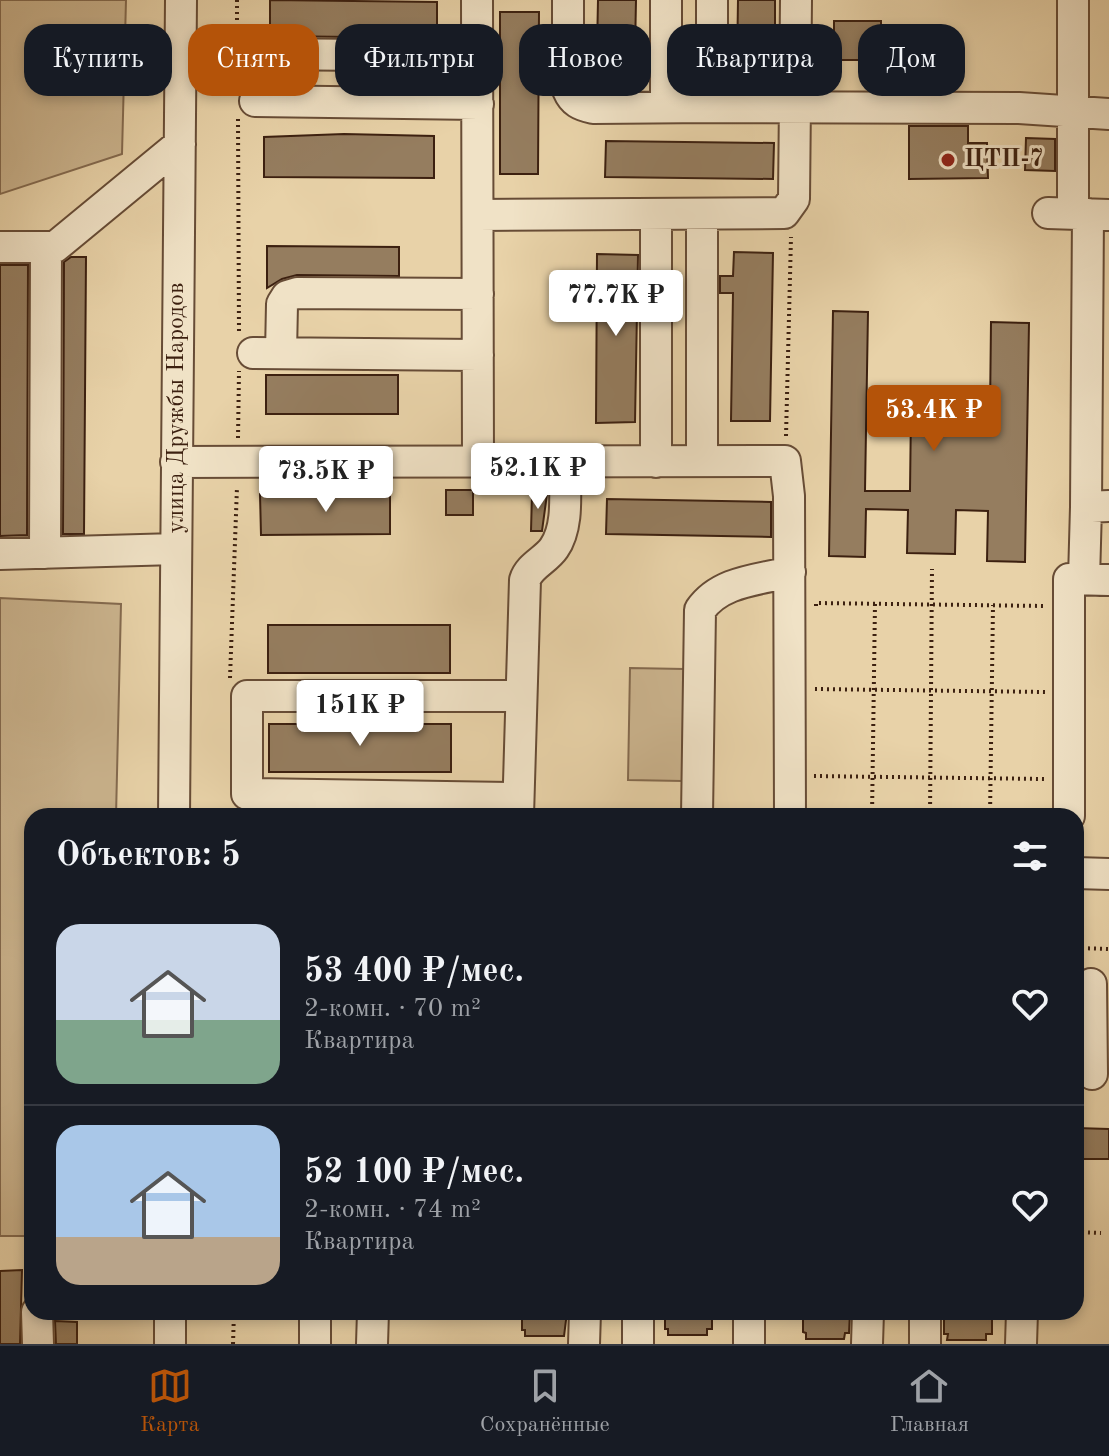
<!DOCTYPE html>
<html lang="ru">
<head>
<meta charset="utf-8">
<style>
	:root { --surface:#171b24; --page:#20242c; --text:#f1f3f6; --muted:#9ea1a6; --line:#363941; --accent:#b45309 }
	body { margin:0; font-family:"Old Standard TT",serif; background:var(--page); color:var(--text); height:100vh; display:flex; flex-direction:column; font-size:30px; white-space:nowrap }
	* { box-sizing:border-box; margin:0 }
	p { font-size:26px; color:var(--muted) }
	.icon { flex:none; width:44px; height:44px; fill:none; stroke:currentColor; stroke-width:2; stroke-linecap:round; stroke-linejoin:round }
	.map { position:relative; flex:1; overflow:hidden }
	.details { position:absolute; left:24px; top:808px; width:1060px; height:512px; display:flex; flex-direction:column; background:var(--surface); border-radius:24px; box-shadow:0 4px 12px #0003 }
	.details>* { flex:none }
	.guide { position:absolute; left:24px; top:24px; width:1062px; height:72px; display:flex; gap:16px }
	.price { position:absolute; translate:-50% -68px; padding:0 18px; border-radius:8px; background:#fff; color:#222; font-size:26px; line-height:52px; filter:drop-shadow(0 2px 4px #0008) }
	.price::after { content:''; position:absolute; left:50%; top:48px; width:24px; height:18px; margin-left:-12px; background:inherit; clip-path:polygon(0 0,100% 0,50% 100%) }
	.price.current { background:var(--accent); color:#fff }
	ul { padding:0; list-style:none }
	li { display:flex; align-items:center; gap:24px; height:200px; padding:0 32px }
	li+li { border-top:2px solid var(--line) }
	li span { display:grid; place-items:center; flex:none; width:224px; height:160px; border-radius:24px; color:#555 }
	li>.icon { margin-inline-start:auto }
	span .icon { width:96px; height:96px; fill:#fffc; stroke-width:1 }
	li b { font-size:34px }
	h2 { display:flex; justify-content:space-between; align-items:center; height:96px; padding:0 32px; font-size:34px }
	.chip { padding:0 28px; border-radius:24px; background:var(--surface); box-shadow:0 4px 12px #0003; font-size:28px; line-height:72px }
	.chip.current { background:var(--accent); color:#fff }
	.dock { display:flex; justify-content:space-around; align-items:center; height:112px; border-top:2px solid var(--line); background:var(--surface); font-size:22px; color:var(--muted) }
	.dock a { display:grid; justify-items:center; gap:4px }
	.dock .current { color:var(--accent) }
	.map>svg:first-child { display:block }
	.green { fill:#cbb48e; stroke:#846a4f; stroke-width:2 }
	.building { fill:#957d5f; stroke:#3c2010; stroke-width:2 }
	.lines { fill:none; stroke-linecap:round; stroke-linejoin:round }
	.minor-casing { stroke:#674c36; stroke-width:34 }
	.path { stroke:#3c2010; stroke-width:4; stroke-dasharray:2 4; stroke-linecap:butt }
	.minor { stroke:#f0e2c6; stroke-width:30 }
	.poi-dot { fill:#8f2418; stroke:#f0e2c6; stroke-width:3 }
	.labels { text-anchor:middle; dominant-baseline:central; stroke-width:6; stroke-linejoin:round; paint-order:stroke }
	.poi-label { font-size:24px; font-weight:bold; fill:#3c2010; stroke:#f0e2c6; text-anchor:start }
	.street-label { font-size:24px; fill:#3c2010; stroke:#f0e2c6 }
</style>
</head>
<body>
<div class="map">
<svg width="1109" height="1344" viewBox="0 0 1109 1344">
	<rect width="100%" height="100%" fill="#e8d2a8"/>
	<filter id="stains"><feTurbulence type="fractalNoise" baseFrequency=".0025" numOctaves="4"/><feColorMatrix values="0 0 0 0 .2 0 0 0 0 .09 0 0 0 0 .02 0 0 0 .5 -.17"/></filter>
	<radialGradient id="worn" r=".72"><stop offset=".6" stop-color="#630" stop-opacity="0"/><stop offset="1" stop-color="#630" stop-opacity=".3"/></radialGradient>
	<!-- green -->
	<path class="green" d="M0 0H126L122 154 0 194Z
		M0 598 121 604 116 816H32V1236H0Z
		M630 668 684 669 682 781 628 780Z"/>
	<!-- building -->
	<path class="building" d="M270 0 437 2V38L270 36Z
		M598 0H636L635 51 597 50Z
		M738 0H775V67H737Z
		M500 12H539L538 174H500Z
		M834 21H881V60H834Z
		M909 126H968V143H987L988 178 909 179Z
		M344 134 434 136V178L264 177V137Z
		M1026 138 1055 139V171L1025 170Z
		M606 141 774 143 773 179 605 177Z
		M267 246 399 247V276L297 275 282 279 267 288Z
		M734 252 773 253 770 421H731L733 293H720V276H733Z
		M597 254 638 255 635 422 596 423Z
		M71 257H86L84 534H63L64 262Z
		M0 265H28L27 535 0 536Z
		M833 311 868 312 865 491H910L911 410 990 412 991 322 1029 323 1025 562 987 561 988 511 956 510 955 554 907 553 908 510 866 509 865 557 829 556Z
		M266 375H398V414H266Z
		M446 490H473V515H446Z
		M390 492V534L261 535 260 494Z
		M532 493 547 494 542 531H531Z
		M607 499 771 502V537L606 534Z
		M268 625H450V673H268Z
		M269 724H451V772H269Z
		M1076 1128 1109 1129V1159H1076Z
		M22 1270 20 1344H0V1271Z
		M522 1312H567L564 1336H525V1330H522Z
		M665 1312H712V1329H707V1335H668V1329H665Z
		M803 1312H850L849 1333H845L844 1339H806V1333L803 1332Z
		M944 1312H992V1334H986V1340H947L948 1334H944Z
		M55 1321 77 1322V1344H56Z"/>
	<g class="lines">
		<defs>
			<path id="minor" d="M477 0 478 462
				M568 0V90C573 102 580 105 593 108L712 107
				M712 0V107L1019 108 1109 114
				M259 54 478 56
				M255 101 478 104
				M666 107V0
				M1048 213 1109 215
				M1073 214V0
				M478 215 784 213 794 199 796 0
				M656 215V462
				M702 215V461
				M0 247H55L180 144
				M253 353 478 355
				M281 353 282 304 287 296 297 293 478 294
				M176 462 785 461 789 496 790 816
				M1086 507 1088 214
				M45 553 46 247
				M0 554 176 549
				M1101 580 1084 579 1086 507 1109 506
				M518 798 247 794V696H521
				M174 816 181 0
				M518 816 525 580C529 566 546 560 554 548 570 525 564 488 565 462
				M697 816 700 610C720 581 758 580 790 572
				M1069 816V579L1109 580
				M1076 873 1109 874
				M1091 984 1092 1074
				M37 1312 38 1344
				M170 1344V1312
				M315 1344V1312
				M372 1344 373 1312
				M584 1344 585 1312
				M638 1344V1312
				M749 1344V1312
				M867 1344 868 1312
				M925 1344V1312
				M1021 1344 1022 1312"/>
		</defs>
		<!-- minor casing -->
		<use href="#minor" class="minor-casing"/>
		<!-- path -->
		<path class="path" d="M237 0V42
			M238 67V86
			M238 119 239 334
			M786 436 791 237
			M238 438 239 371
			M816 606V603L1045 606
			M230 678 237 487
			M815 689 1045 692
			M814 776 1044 779
			M872 816 875 603
			M930 816 932 569
			M990 816 993 605
			M1076 948 1109 949
			M1076 1232 1101 1233
			M233 1344 234 1312"/>
		<!-- minor -->
		<use href="#minor" class="minor"/>
	</g>
	<!-- markers -->
	<circle class="poi-dot" cx="948" cy="160" r="8"/>
	<g class="labels">
		<!-- poi labels -->
		<g class="poi-label">
			<text x="964" y="160">ЦТП-7</text>
		</g>
		<!-- street labels -->
		<g class="street-label">
			<text transform="translate(177 408) rotate(-90)">улица Дружбы Народов</text>
		</g>
	</g>
	<rect width="100%" height="100%" filter="url(#stains)"/>
	<rect width="100%" height="100%" fill="url(#worn)"/>
</svg>
<b class="price" style="left:616px;top:338px">77.7K ₽</b>
<b class="price current" style="left:934px;top:453px">53.4K ₽</b>
<b class="price" style="left:538px;top:511px">52.1K ₽</b>
<b class="price" style="left:326px;top:514px">73.5K ₽</b>
<b class="price" style="left:360px;top:748px">151K ₽</b>
<div class="guide">
<a class="chip">Купить</a>
<a class="chip current">Снять</a>
<a class="chip">Фильтры</a>
<a class="chip">Новое</a>
<a class="chip">Квартира</a>
<a class="chip">Дом</a>
</div>
<section class="details">
<h2>Объектов: 5<svg class="icon" aria-label="filters" viewBox="0 0 24 24"><path d="M4 7h16M4 17h16"/><circle cx="9" cy="7" r="2"/><circle cx="15" cy="17" r="2"/></svg></h2>
<ul>
<li><span style="background:linear-gradient(#c9d6e8 60%,#7fa58c 0)"><svg class="icon" aria-label="home" viewBox="0 0 24 24"><path d="M3 11l9-7 9 7M6 9v11h12V9"/></svg></span><div><b>53 400 ₽/мес.</b><p>2-комн. · 70 m²</p><p>Квартира</p></div><svg class="icon" aria-label="heart" viewBox="0 0 24 24"><path d="M12 20l-8-8c-3-5 5-10 8-4 3-6 11-1 8 4z"/></svg></li>
<li><span style="background:linear-gradient(#a9c7e8 70%,#b9a48a 0)"><svg class="icon" aria-label="home" viewBox="0 0 24 24"><path d="M3 11l9-7 9 7M6 9v11h12V9"/></svg></span><div><b>52 100 ₽/мес.</b><p>2-комн. · 74 m²</p><p>Квартира</p></div><svg class="icon" aria-label="heart" viewBox="0 0 24 24"><path d="M12 20l-8-8c-3-5 5-10 8-4 3-6 11-1 8 4z"/></svg></li>
</ul>
</section>
</div>
<nav class="dock">
<a class="current"><svg class="icon" aria-label="map" viewBox="0 0 24 24"><path d="M3 6l6-2 6 2 6-2v14l-6 2-6-2-6 2zM9 4v14M15 6v14"/></svg>Карта</a>
<a><svg class="icon" aria-label="saved" viewBox="0 0 24 24"><path d="M7 4h10v16l-5-4-5 4z"/></svg>Сохранённые</a>
<a><svg class="icon" aria-label="home" viewBox="0 0 24 24"><path d="M3 11l9-7 9 7M6 9v11h12V9"/></svg>Главная</a>
</nav>
</body>
</html>
